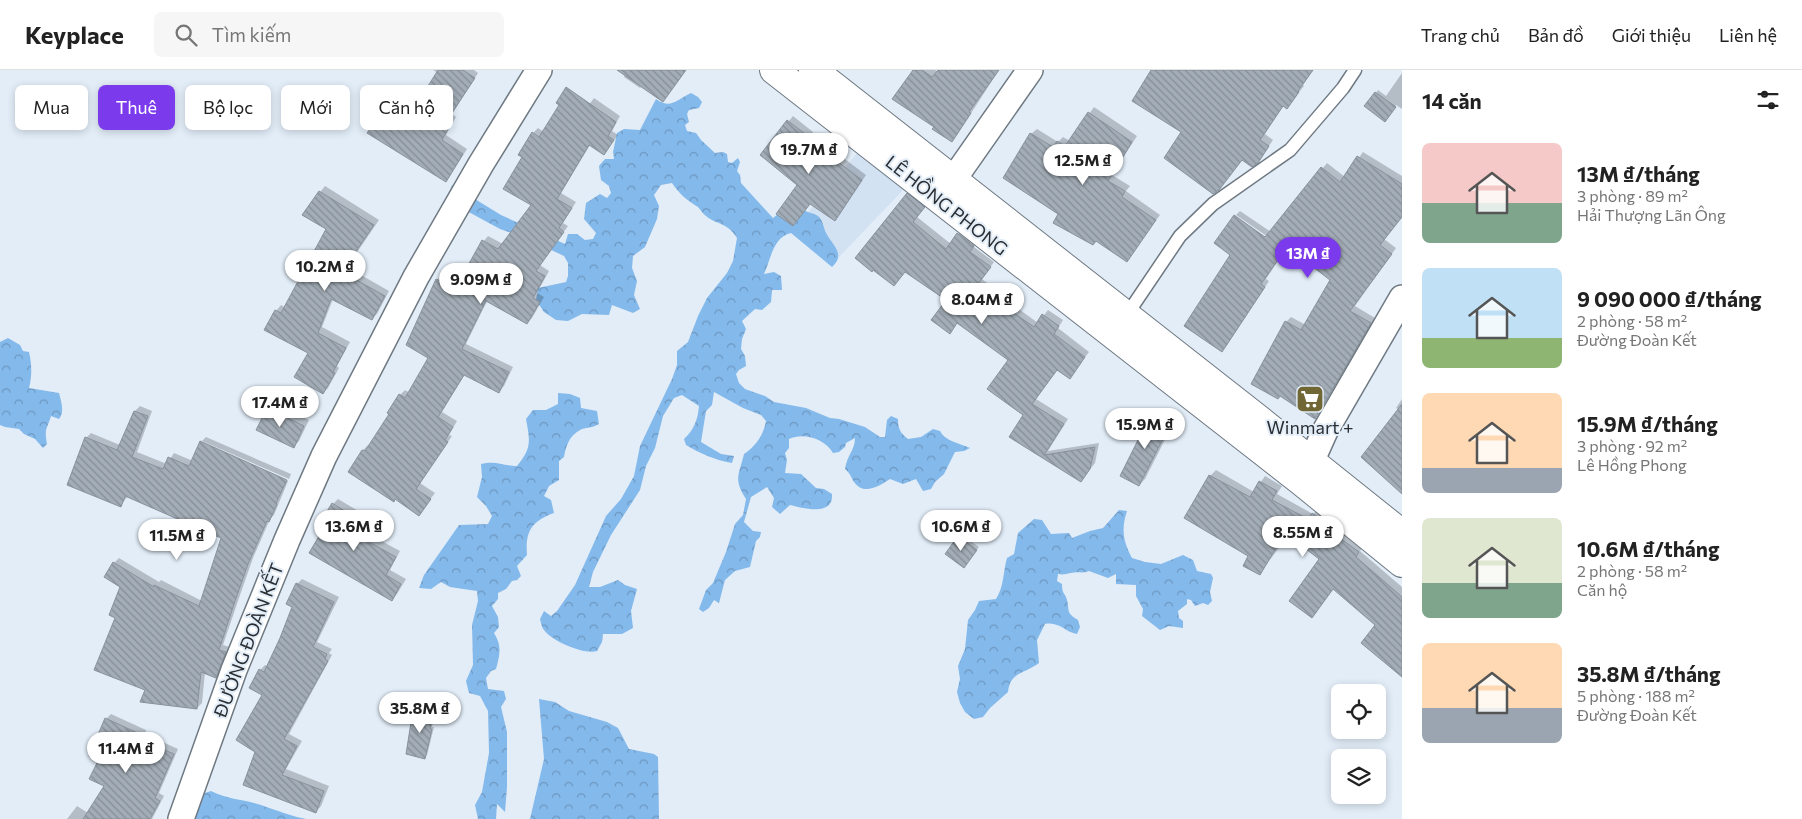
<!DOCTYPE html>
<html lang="vi">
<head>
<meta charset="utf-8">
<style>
	:root { --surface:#fff; --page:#f6f6f6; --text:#222; --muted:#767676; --line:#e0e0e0; --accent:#7c3aed }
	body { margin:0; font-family:Commissioner,sans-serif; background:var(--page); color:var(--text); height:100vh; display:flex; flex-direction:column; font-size:19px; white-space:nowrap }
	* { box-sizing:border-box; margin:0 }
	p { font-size:16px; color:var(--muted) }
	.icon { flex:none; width:28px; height:28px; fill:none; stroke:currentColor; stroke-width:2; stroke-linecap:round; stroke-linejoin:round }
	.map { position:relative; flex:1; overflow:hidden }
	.sheet { display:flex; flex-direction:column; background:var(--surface); width:400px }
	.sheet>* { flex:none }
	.top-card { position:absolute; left:15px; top:15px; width:475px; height:45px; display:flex; gap:10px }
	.tools { position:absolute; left:1331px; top:614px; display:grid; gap:10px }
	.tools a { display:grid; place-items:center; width:55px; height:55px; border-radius:8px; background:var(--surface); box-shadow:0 2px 8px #0003; font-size:25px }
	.price { position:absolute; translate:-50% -42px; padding:0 11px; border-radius:18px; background:#fff; color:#222; font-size:16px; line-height:32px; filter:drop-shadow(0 1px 2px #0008) }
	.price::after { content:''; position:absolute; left:50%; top:30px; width:15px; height:11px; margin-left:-8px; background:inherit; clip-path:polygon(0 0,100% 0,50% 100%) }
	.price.on { background:var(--accent); color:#fff }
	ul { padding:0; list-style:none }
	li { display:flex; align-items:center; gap:15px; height:125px; padding:0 20px }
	li span { display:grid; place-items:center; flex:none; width:140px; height:100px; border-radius:8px; color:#555 }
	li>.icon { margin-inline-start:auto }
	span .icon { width:60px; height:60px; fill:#fffc; stroke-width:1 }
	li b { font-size:21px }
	h2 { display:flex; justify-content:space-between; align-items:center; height:60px; padding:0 20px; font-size:21px }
	.chip { padding:0 18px; border-radius:8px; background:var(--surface); box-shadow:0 2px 8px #0003; font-size:18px; line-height:45px }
	.chip.on { background:var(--accent); color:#fff }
	header { display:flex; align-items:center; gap:30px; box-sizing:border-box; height:70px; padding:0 25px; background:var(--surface); border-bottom:1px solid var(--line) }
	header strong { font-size:24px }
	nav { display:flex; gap:28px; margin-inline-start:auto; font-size:18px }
	.search { width:350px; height:45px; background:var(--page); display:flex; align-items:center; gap:12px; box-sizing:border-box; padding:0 18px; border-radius:8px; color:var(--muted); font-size:19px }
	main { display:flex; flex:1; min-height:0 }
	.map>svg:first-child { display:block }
	.built { fill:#d3e2f3 }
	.forest { fill:url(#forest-crowns) }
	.shadow { fill:#0003 }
	.building { fill:url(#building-back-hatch); stroke:#88929c }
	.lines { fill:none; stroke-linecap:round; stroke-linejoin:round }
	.service-casing { stroke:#6f7982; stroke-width:15 }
	.minor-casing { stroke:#6f7982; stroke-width:28 }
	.tertiary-casing { stroke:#6f7982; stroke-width:30 }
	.service { stroke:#fff; stroke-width:12 }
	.minor { stroke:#fff; stroke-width:25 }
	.tertiary { stroke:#fff; stroke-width:28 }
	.labels { text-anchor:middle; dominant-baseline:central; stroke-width:4; stroke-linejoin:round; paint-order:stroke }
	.street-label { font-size:18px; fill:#2a2e32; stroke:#e2edf8 }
	.poi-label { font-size:18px; fill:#2a2e32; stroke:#e2edf8 }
</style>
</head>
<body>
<header>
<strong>Keyplace</strong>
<div class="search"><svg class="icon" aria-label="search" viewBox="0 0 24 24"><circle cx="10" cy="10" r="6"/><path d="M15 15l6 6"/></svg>Tìm kiếm</div>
<nav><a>Trang chủ</a><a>Bản đồ</a><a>Giới thiệu</a><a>Liên hệ</a></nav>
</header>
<main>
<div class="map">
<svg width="1402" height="749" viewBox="0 0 1402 749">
	<defs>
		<pattern id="forest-crowns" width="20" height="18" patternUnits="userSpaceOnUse" patternTransform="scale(1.25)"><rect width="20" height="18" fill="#84b9eb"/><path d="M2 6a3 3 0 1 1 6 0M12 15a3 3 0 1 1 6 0" fill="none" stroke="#6c97bf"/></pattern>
		<pattern id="building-back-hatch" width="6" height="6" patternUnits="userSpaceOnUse" patternTransform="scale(1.25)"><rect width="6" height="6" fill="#a3adb7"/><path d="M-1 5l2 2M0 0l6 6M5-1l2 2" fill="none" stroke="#858d95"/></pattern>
	</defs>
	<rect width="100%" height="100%" fill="#e2edf8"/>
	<!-- built -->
	<path class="built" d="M858 82 905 118 839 187 791 163Z"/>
	<!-- forest -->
	<path class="forest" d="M691 23 698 27 702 32 699 38 689 40 687 44 689 52 685 55 687 61 696 63 701 70 715 83 723 82 727 84 728 92 732 93 738 88 740 92 737 101 740 105 741 113 773 148 778 144 803 139C808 144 815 142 820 148 823 152 824 159 826 163 833 176 846 184 832 197L791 163C773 167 771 189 764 204L774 202 781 206 782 220H772L771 232 762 240 755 239 742 251 746 259 742 269 741 279 745 286 746 296 739 300 736 304 739 313 745 319 765 326 774 332 806 338 830 348 839 349 865 357 880 367H885L887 350 891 346 898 349C898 358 900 363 908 369L921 367 933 359 940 361C945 371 959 373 970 378L964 381 955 382 944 404 935 412 931 419 923 421 916 409 903 414 890 409C879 416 864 426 854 412 851 407 850 403 845 399 847 385 855 380 855 368L846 373 845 377 839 382 833 383C825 369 804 362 789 369V378L785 383 787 390 785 403 801 404 816 418 824 419 832 424C834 447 802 438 790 435L780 444 772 437 774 428 767 417 751 427 744 452 753 461 761 462 760 467 756 471 750 497 735 501 725 510 719 533 714 530 709 538 703 542 699 539 706 520 713 513 726 482 735 454 743 445 746 429C733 409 739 405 744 384 756 376 763 366 766 351L761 345 743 338 714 322 712 335 706 341 701 372 721 384 734 386 732 393C715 390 701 384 686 375L684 369C694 360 698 349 699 336L682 325 674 328 663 346 655 378 646 396 640 420 611 465 593 502 589 517H600L618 510 625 515 637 519 631 541 633 558 622 564H603L602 572 597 581C585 585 553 572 544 560 542 558 541 553 540 549L544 541 551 546 557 541 575 515 606 446 621 429 634 406 640 376 672 309 677 295V281L688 272 698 246 707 228 727 203 733 191 737 168C726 151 718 156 706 146 703 144 701 140 698 137 687 130 680 125 672 113L661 115 654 125 659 136 657 149 645 177 633 186 632 198 637 211 634 225 640 239 633 243 612 235 609 245 582 244 568 251 556 250 544 242 536 230 538 218 566 212 568 206V193L564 186 528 169 500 159 465 140 448 126 452 115 501 145 565 174 568 164H577L585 170 593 169 596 163 584 149 586 133 600 124 607 128 611 123 609 116 601 110 599 96 605 89H614L613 82 617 63 624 59 640 60 656 29C671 40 677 29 691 23Z
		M8 268 20 275 23 281 29 282C32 295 32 306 29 318L59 323C61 331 65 342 59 349L51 346C47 360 44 357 47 374L43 378 35 369 24 364 19 359 5 357 0 355V272Z
		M558 323 570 324 580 328 581 338 597 341 599 354C590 359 586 357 580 360 569 366 566 376 564 387L559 391V410L549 416 544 426 551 430 554 443C532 451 525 461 527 485L517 496 521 506 517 510 512 511 506 519 498 523V529L492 536 498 547 499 557 494 563C502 576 500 584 496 599L491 601 486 608 488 619 504 621 506 629 501 637 507 662V717L505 742 497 734 496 749H478L475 735 482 722 489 683 488 641 480 626 469 623 466 611 473 595 472 555 478 531 477 521 450 517 441 512 431 519 419 518 424 505 459 455 488 454 492 446 486 436 477 427 482 407 481 394C496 390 502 396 517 396 532 378 530 371 526 349L533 340H546L558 334Z
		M1119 440 1127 441C1121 459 1123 471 1132 488L1145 492 1161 494 1183 485 1193 490 1197 501 1211 504 1213 508 1210 522 1212 531 1208 535 1203 533 1195 536 1191 530 1187 529V534L1178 541 1179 548 1183 551V558L1169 556 1160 560 1142 546 1143 539 1136 526V515L1116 514V504L1108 508 1089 501C1082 504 1078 501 1071 503 1065 504 1064 505 1058 504L1057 511 1062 514C1062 525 1065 522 1067 530 1070 541 1065 542 1078 550L1080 557 1077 564C1065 562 1059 551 1045 554L1037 570 1039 593C1024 604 1010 602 1008 622L990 638 983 647 974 649 965 642 960 633 957 622 960 609 958 596 965 579 968 550 975 540 979 531 996 529C1004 517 1003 502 1007 488L1014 484 1018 463 1034 449 1042 450 1051 464 1069 463 1072 468 1090 461 1103 458Z
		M539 629 555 632 569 641 607 652 618 658 629 679 654 684 658 687 659 749H530L544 689Z
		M211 721C229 730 243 729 261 735 276 740 290 746 306 749H194L201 728 205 723Z"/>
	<!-- shadow -->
	<path class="shadow" d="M433 0H474L478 3 452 44 456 47 446 65 467 79 450 106 446 111 382 44 387 40 392 43 403 23 408 19 422 27 438 3Z
		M623 0H686L663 31 642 16 640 18 624 7 627 2Z
		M914 0H935L938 2 939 0H999L957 65 951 70 936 57Z
		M1151 0H1313L1303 15 1304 16 1287 37 1284 35 1265 64 1273 70 1263 85 1257 92 1243 89 1183 62Z
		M1402 3V39L1396 35 1387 48 1376 23 1378 20 1386 26Z
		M594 28 620 46 612 61 618 65 604 84 590 75 561 123 576 132 563 153 568 156 540 195 549 201 537 223 544 227 532 248 527 253 487 231 466 274 513 297 504 316 499 321 465 304 442 342 457 351 449 365 452 366 420 413 435 423 419 444 363 380 368 375 370 376 390 344 400 325 405 320 410 323 430 288 437 210 442 205 460 214 484 171 488 166 503 174 533 134 524 87 533 63 538 58 544 62 570 61Z
		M1094 37 1137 66 1112 105 1130 116 1126 121 1160 145 1127 190 1060 144 1031 64 1037 59 1058 72 1063 67 1070 71Z
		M793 46 813 62 812 64 866 105 840 144 810 133 793 155 799 115 762 85Z
		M1363 82 1402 106V146L1384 169 1396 178 1355 236 1375 248 1320 342 1315 347 1286 252 1291 247 1306 255 1332 210 1288 176 1266 209 1269 211 1227 275 1222 280 1271 169 1236 145 1240 141 1271 162 1327 93 1345 107Z
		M325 116 379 150 347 197 389 221 377 244 371 249 333 229 322 257 350 272 337 296 339 298 328 318 323 323 309 282 276 241 281 235 286 238 328 159 303 144Z
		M912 119 928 132 917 147 951 174 963 159 978 171 974 177 994 192 982 209 999 222 997 223 1038 253 1048 240 1063 250 1058 258 1089 282 1070 307 1058 299 1036 329 1068 349 1048 381 1099 373 1095 393 1081 411 1011 367 1025 344 1010 290 958 252 950 262 947 230 906 200 908 124Z
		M1402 329V421L1399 340 1396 338Z
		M273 333 309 350 299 371 294 376 258 359 268 338Z
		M140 336 152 341 137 382 167 394 174 383 193 391 201 373 288 411 274 445 270 449 253 488 240 525 223 575 230 577 221 601 216 606 205 602 202 633 197 638 147 619 117 547 122 517 114 493 119 488 159 512 161 510 202 531 223 467 128 426 121 435 86 368 91 363 120 375 135 341Z
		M1158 339 1176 348 1145 409 1139 415 1121 405 1152 344Z
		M206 367 291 404 289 409 202 371Z
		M1216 400 1254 422 1265 406 1282 416 1277 424 1313 444 1318 439 1363 477 1360 481 1402 517V599L1376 555 1334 518 1312 546 1321 489 1287 463 1279 478 1259 504 1210 406Z
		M338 429 372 449 365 462 400 481 390 500 406 509 397 524 392 530 323 461 333 434Z
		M962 465 979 477 966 494 947 484Z
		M302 509 339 527 317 572 332 579 329 583 332 585 289 664 302 671 286 699 329 716 321 736 316 742 257 681 263 625 260 600 265 595 268 596 294 537 297 514Z
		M417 638 435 641 432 657H434L427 685 425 687 407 683 415 640Z
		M111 644 146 660 145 664 178 679 159 723 164 726 152 749H67L77 736 88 743 106 716 100 690 106 649Z"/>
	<!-- building -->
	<path class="building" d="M438 0H463L475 8 448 49 452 52 442 70 463 84 446 112 367 63 381 43 388 48 402 23 418 32Z
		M617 0H686L663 32Z
		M913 0H922L932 7 938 0H999L969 42 971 43 952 72 932 59 934 57 892 29Z
		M1151 0H1313L1298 21 1299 22 1287 39 1283 36 1260 70 1269 76 1258 93 1252 97 1242 90 1219 120 1213 124 1164 88 1181 62 1132 31Z
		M566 17 616 52 608 66 614 70 604 85 589 75 557 129 572 138 559 158 564 162 536 201 545 206 533 228 540 232 527 254 486 231 462 279 509 302 499 323 464 305 438 347 453 357 445 370 448 372 416 419 431 429 419 446 395 429 394 432 348 402 362 380 365 381 389 344 387 343 399 324 405 328 428 288 406 275 436 209 455 219 482 170 498 179 531 135 503 119 522 87 518 85 532 62 539 67 559 35 556 33Z
		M1375 22 1396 37 1385 52 1364 36Z
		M1088 42 1132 72 1108 111 1125 121 1122 127 1156 150 1127 192 1096 171 1093 175 1053 153 1058 144 1003 108 1030 63 1053 77 1057 71 1065 76Z
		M787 50 809 67 807 69 862 110 835 151 810 134 793 156 776 144 797 115 760 85Z
		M1357 86 1402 114V147L1380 175 1392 184 1350 241 1371 253 1315 349 1280 326 1278 329 1251 314 1285 251 1301 260 1330 210 1287 177 1261 214 1265 217 1222 282 1184 256 1230 185 1214 173 1234 145 1265 167 1321 97 1340 112Z
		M319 121 374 155 342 202 385 226 372 250 331 229 318 263 346 278 333 302 335 303 323 324 294 307 308 283 264 260 275 240 281 243 326 159 302 145Z
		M907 123 925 137 913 152 946 179 957 163 974 176 970 182 991 197 978 214 995 227 994 229 1034 257 1042 244 1059 256 1054 264 1085 287 1070 309 1057 300 1032 334 1064 354 1044 385 1095 377 1090 399 1081 412 1009 367 1023 345 987 319 1008 290 957 253 950 264 931 250 946 230 905 202 894 216 873 200 872 202 855 188Z
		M1402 334V424L1361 387Z
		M267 338 304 356 294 378 256 360Z
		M134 341 148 346 132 387 163 399 168 387 189 396 200 371 287 410 276 433 277 434 269 452 267 451 248 494 235 531 219 580 226 582 216 608 201 602 197 639 140 632 145 620 94 600 115 548 109 545 120 517 104 507 113 492 154 517V515L199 536 221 468 125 426 121 437 67 415 85 367 117 380Z
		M1151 344 1171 353 1139 416 1120 406Z
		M1209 405 1250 427 1259 411 1277 421 1272 430 1308 449 1312 443 1328 456 1326 458 1359 482 1356 487 1402 527V607L1361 573 1375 555 1333 519 1312 548 1289 531 1319 489 1285 463 1260 505 1243 496 1248 486 1184 448Z
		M332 433 367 455 360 467 396 487 386 505 401 514 392 531 309 483 322 461 317 458Z
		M958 466 977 480 964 498 945 484Z
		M296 513 334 532 313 577 327 584 325 589 328 591 284 669 297 676 282 705 324 721 316 743 243 715 255 682 236 670 262 625 249 618 259 599 264 602 280 568 292 537 286 534Z
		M413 640 433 644 430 659H432L425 689 406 684Z
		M105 648 142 665 141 670 174 684 155 728 160 731 150 749H83L104 716 89 709 98 691 89 686Z"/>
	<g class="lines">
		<defs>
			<path id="service" d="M1126 246 1180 166 1213 134 1290 80 1343 18 1355 0"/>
			<path id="minor" d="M953 110 1030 0
				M1303 410 1325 361 1402 228
				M181 749 234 600 287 470 324 386 416 207 481 94 539 0"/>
			<path id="tertiary" d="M774 0 1302 412 1402 493
				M813 0 1252 344 1402 464"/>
		</defs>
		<!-- service casing -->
		<use href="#service" class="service-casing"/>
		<!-- minor casing -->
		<use href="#minor" class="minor-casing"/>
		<!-- tertiary casing -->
		<use href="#tertiary" class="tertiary-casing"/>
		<!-- service -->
		<use href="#service" class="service"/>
		<!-- minor -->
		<use href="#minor" class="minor"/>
		<!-- tertiary -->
		<use href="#tertiary" class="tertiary"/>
	</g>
	<!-- icons -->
	<defs>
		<symbol id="supermarket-square" viewBox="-11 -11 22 22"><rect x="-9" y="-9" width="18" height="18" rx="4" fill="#716734" stroke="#e2edf8"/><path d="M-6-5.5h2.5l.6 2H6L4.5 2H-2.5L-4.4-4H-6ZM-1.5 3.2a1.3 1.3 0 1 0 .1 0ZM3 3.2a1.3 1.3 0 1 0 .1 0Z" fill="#fff"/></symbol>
	</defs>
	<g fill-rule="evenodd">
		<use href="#supermarket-square" x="1294" y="313" width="32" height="32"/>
	</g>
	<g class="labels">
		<!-- street labels -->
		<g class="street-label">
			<text transform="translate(947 135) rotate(38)">LÊ HỒNG PHONG</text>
			<text transform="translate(248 570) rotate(-69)">ĐƯỜNG ĐOÀN KẾT</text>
		</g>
		<!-- poi labels -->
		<g class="poi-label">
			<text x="1310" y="357">Winmart +</text>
		</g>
	</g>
</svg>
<div class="tools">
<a><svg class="icon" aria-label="locate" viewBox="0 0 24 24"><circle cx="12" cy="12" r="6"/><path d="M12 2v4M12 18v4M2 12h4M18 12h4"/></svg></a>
<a><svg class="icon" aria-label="layers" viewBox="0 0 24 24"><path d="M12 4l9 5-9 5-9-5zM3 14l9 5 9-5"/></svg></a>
</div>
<b class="price" style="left:809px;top:105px">19.7M ₫</b>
<b class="price" style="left:1083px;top:116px">12.5M ₫</b>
<b class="price on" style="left:1308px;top:209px">13M ₫</b>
<b class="price" style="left:325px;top:222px">10.2M ₫</b>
<b class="price" style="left:481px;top:235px">9.09M ₫</b>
<b class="price" style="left:982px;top:255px">8.04M ₫</b>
<b class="price" style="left:280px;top:358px">17.4M ₫</b>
<b class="price" style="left:1145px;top:380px">15.9M ₫</b>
<b class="price" style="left:354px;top:482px">13.6M ₫</b>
<b class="price" style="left:961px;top:482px">10.6M ₫</b>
<b class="price" style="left:1303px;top:488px">8.55M ₫</b>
<b class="price" style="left:177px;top:491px">11.5M ₫</b>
<b class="price" style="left:420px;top:664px">35.8M ₫</b>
<b class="price" style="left:126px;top:704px">11.4M ₫</b>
<div class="top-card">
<a class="chip">Mua</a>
<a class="chip on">Thuê</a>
<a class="chip">Bộ lọc</a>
<a class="chip">Mới</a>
<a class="chip">Căn hộ</a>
</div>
</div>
<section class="sheet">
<h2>14 căn<svg class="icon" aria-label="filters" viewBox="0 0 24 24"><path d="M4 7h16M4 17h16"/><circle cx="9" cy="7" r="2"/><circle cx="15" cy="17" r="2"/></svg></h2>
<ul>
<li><span style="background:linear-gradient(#f6c9c9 60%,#7fa58c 0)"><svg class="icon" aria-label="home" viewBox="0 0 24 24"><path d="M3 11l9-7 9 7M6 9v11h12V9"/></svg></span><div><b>13M ₫/tháng</b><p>3 phòng · 89 m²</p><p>Hải Thượng Lãn Ông</p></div></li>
<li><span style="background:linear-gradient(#bfe0f5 70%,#8fb573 0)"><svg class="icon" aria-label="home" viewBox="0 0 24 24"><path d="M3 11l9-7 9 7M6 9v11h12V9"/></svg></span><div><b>9 090 000 ₫/tháng</b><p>2 phòng · 58 m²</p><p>Đường Đoàn Kết</p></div></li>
<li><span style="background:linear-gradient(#ffd9b3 75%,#9aa5b1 0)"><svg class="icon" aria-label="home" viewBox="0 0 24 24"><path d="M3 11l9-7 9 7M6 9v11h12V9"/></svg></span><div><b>15.9M ₫/tháng</b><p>3 phòng · 92 m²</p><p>Lê Hồng Phong</p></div></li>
<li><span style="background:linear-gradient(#dfe7d0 65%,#7fa58c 0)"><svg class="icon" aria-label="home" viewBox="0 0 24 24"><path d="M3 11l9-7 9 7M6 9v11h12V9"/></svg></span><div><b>10.6M ₫/tháng</b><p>2 phòng · 58 m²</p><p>Căn hộ</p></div></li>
<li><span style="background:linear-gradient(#ffd9b3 65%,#9aa5b1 0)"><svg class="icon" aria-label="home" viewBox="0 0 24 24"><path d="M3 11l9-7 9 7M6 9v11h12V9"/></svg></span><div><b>35.8M ₫/tháng</b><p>5 phòng · 188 m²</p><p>Đường Đoàn Kết</p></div></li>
</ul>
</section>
</main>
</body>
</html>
